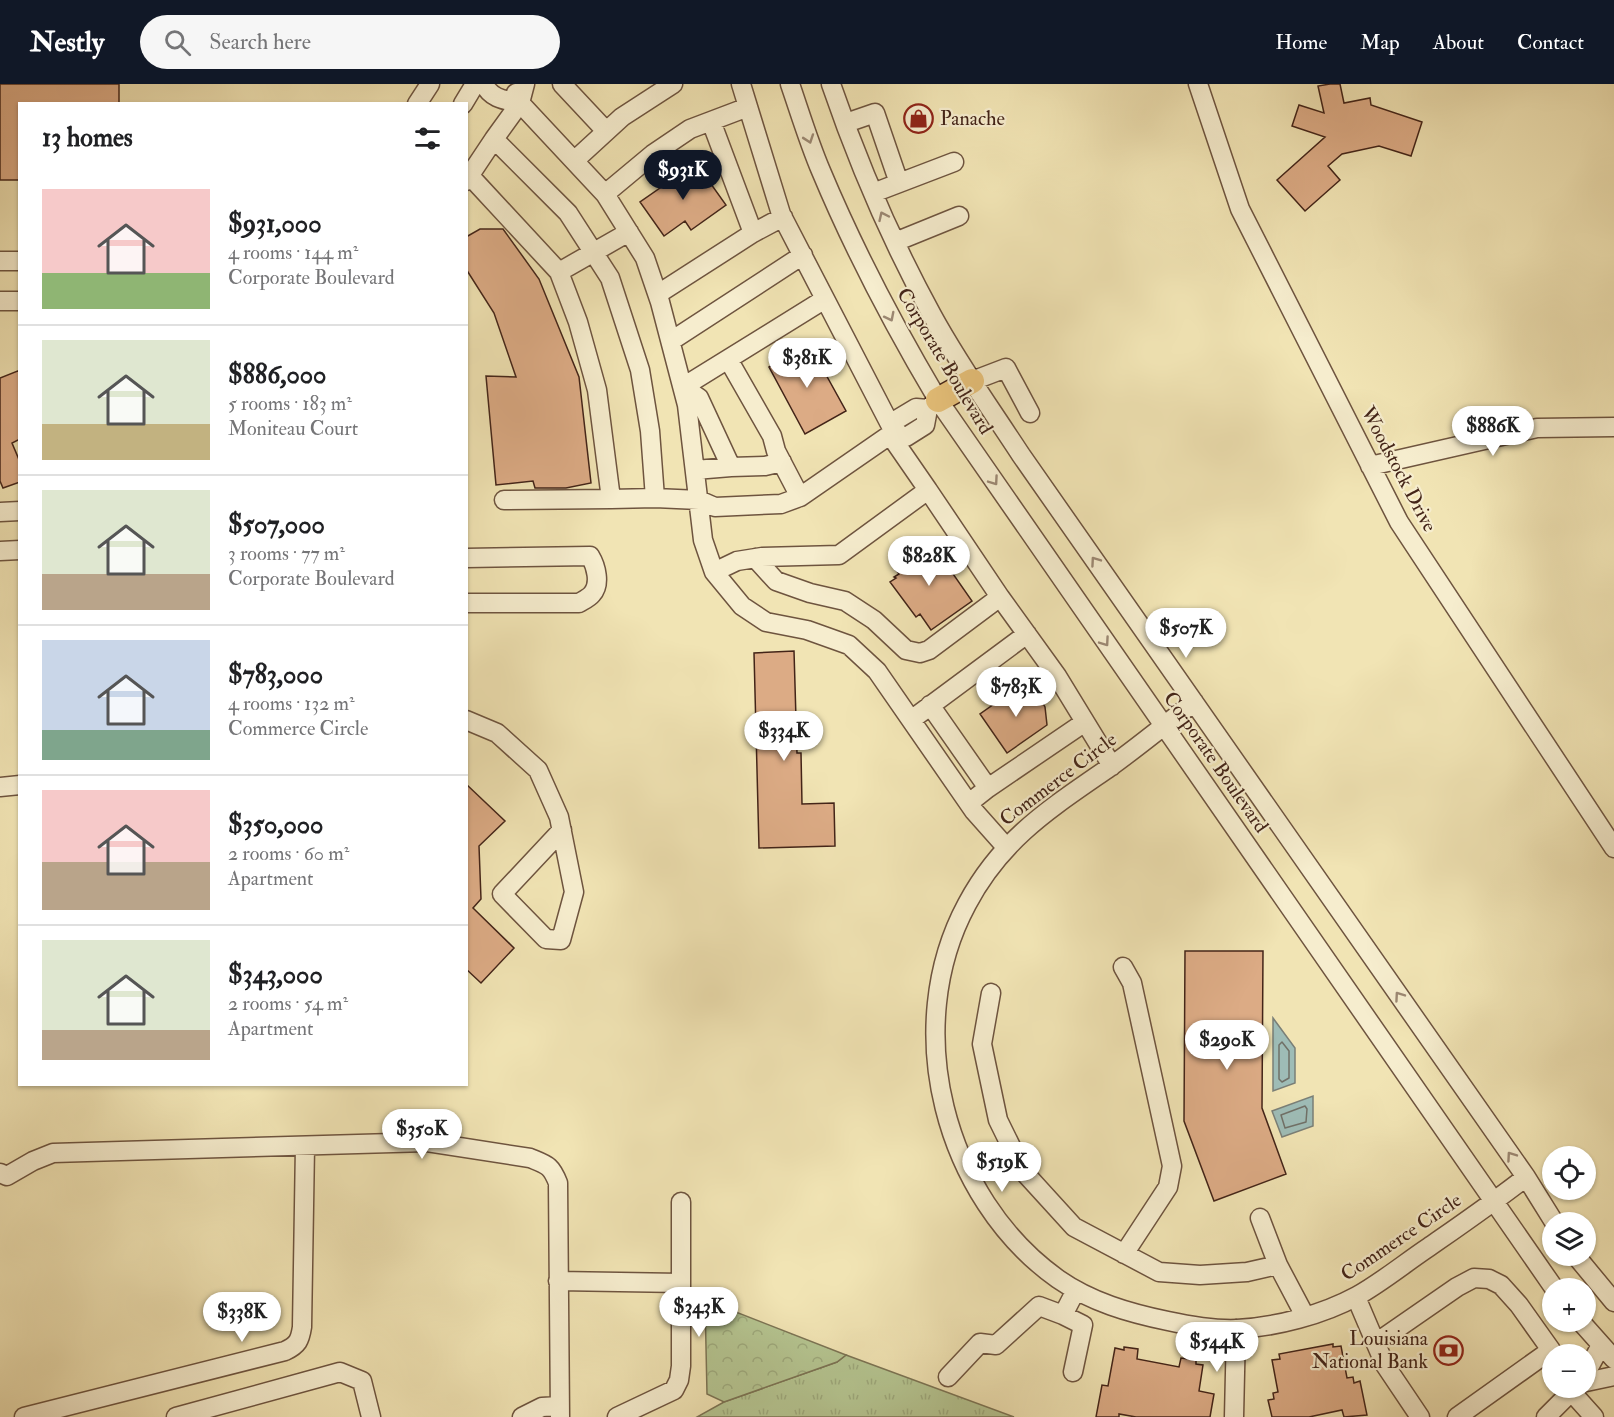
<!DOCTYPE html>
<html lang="en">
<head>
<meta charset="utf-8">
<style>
	:root { --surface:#fff; --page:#f6f6f6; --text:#202124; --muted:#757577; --line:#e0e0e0; --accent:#111827 }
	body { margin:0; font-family:"IM FELL Double Pica",serif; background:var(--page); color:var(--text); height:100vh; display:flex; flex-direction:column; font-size:22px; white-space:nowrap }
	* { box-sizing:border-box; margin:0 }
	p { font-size:20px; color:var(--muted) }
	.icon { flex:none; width:33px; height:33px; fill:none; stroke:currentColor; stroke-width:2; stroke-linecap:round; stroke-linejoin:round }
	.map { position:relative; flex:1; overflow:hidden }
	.details { position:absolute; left:18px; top:18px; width:450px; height:984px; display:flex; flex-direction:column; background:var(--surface); border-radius:0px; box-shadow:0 2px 4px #0004 }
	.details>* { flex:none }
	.controls { position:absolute; left:1542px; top:1062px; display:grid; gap:12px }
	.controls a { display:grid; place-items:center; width:54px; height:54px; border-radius:50%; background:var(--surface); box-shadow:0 2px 4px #0004; font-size:30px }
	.price { position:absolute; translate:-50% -51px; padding:0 14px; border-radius:21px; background:#fff; color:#222; font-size:20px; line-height:39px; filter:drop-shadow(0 2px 3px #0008) }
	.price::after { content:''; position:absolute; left:50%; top:36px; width:18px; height:14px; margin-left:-9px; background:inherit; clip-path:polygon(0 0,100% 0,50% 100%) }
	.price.on { background:var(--accent); color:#fff }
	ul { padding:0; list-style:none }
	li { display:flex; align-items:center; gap:18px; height:150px; padding:0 24px }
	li+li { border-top:2px solid var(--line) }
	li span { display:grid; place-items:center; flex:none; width:168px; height:120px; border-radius:0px; color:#555 }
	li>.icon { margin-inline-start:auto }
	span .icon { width:72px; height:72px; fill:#fffc; stroke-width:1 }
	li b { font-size:26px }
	h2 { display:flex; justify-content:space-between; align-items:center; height:72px; padding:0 24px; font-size:26px }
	header { display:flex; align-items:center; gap:36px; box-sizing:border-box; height:84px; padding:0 30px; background:var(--accent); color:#fff }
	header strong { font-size:28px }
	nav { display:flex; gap:33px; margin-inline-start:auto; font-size:21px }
	.search { width:420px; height:54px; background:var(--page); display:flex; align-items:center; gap:15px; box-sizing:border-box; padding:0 21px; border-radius:33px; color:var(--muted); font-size:22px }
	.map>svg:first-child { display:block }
	.grass { fill:url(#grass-tufts); stroke:#7c7454; stroke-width:1.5 }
	.forest { fill:url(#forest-crowns); stroke:#7c7454; stroke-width:1.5 }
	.water { fill:#9ebcb6; stroke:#7a7f77; stroke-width:1.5 }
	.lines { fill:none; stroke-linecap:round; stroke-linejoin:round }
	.shore { stroke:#707067; stroke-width:1.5 }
	.building { fill:#dcab85; stroke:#432418; stroke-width:1.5 }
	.minor-casing { stroke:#6e543f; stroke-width:21 }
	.major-casing { stroke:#432418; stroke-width:27 }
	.minor { stroke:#f6edce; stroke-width:18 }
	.major { stroke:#e8c27a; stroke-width:24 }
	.oneway { stroke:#9c8873 }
	.labels { text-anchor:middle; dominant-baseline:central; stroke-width:4.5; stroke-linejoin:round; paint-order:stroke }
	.poi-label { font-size:20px; fill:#432418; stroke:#f6edce; text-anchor:start }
	.street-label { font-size:20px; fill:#432418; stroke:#f6edce }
</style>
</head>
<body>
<header>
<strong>Nestly</strong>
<div class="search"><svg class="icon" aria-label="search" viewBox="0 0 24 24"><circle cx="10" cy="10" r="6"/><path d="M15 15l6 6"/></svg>Search here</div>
<nav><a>Home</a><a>Map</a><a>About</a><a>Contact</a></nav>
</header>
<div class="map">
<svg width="1614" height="1333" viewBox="0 0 1614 1333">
	<defs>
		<pattern id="grass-tufts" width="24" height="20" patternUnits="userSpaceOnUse" patternTransform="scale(1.5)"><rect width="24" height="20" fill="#b5c591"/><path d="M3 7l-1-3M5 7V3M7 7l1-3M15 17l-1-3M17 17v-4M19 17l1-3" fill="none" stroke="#9da97c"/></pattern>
		<pattern id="forest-crowns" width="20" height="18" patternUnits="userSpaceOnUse" patternTransform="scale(1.5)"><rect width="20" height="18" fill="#b5c591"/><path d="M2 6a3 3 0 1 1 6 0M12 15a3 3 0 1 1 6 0" fill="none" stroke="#9da97c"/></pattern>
	</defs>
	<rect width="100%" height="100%" fill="#f1e4b4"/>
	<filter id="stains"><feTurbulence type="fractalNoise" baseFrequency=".00333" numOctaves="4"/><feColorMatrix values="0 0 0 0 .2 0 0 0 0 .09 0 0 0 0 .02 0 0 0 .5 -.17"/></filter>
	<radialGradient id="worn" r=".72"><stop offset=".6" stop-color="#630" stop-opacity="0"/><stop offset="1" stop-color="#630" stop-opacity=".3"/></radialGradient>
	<!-- grass -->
	<path class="grass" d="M846 1271 1014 1333H697L724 1318 837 1278Z"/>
	<!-- forest -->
	<path class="forest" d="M705 1216 846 1271 837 1278 724 1318 707 1310Z"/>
	<!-- water -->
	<path class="water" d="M1273 934 1295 964V999L1273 1007Z
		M1313 1012V1042L1282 1053 1272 1027Z"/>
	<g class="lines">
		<!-- shore -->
		<path class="shore" d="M1282 958 1289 967V994L1282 998 1279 995V961Z
			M1305 1022 1307 1025 1306 1038 1285 1044 1281 1031Z"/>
	</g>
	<!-- building -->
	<path class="building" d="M0 0H119V20H20V96H0Z
		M1330 0H1340L1344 19 1370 14 1371 21 1422 38 1411 72 1379 62 1342 70 1328 82 1340 96 1305 127 1277 96 1325 53 1292 42 1299 21 1324 29 1318 2Z
		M696 79 726 121 691 146 685 137 664 152 640 118Z
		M480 145H503L539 195 579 293 591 399 566 404H535L533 397 496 401 486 292 516 293 494 229 466 185V153Z
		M809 260 846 327 805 350 769 283Z
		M20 286V355L12 359 20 378V398L3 404 0 397V294Z
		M912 462 920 474 935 464 972 517 931 546 920 530 916 533 890 498 896 494 894 493 899 490 896 486 900 484 894 474Z
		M794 567 797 669H801L802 720 834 719 835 762 759 764 754 569Z
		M1021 601 1041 616 1045 623 1047 641 1007 669 980 630Z
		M466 700 505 737 479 762 481 815 473 824 514 864 481 899 466 885Z
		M1185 867H1263L1262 1024 1286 1090 1214 1117 1184 1037Z
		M1333 1260V1263L1341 1262 1347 1294 1353 1293 1354 1299 1360 1297 1367 1331 1344 1333 1342 1326 1309 1333H1272L1268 1316 1274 1315 1273 1309 1278 1308 1272 1276 1280 1275 1279 1270Z
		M1124 1263 1138 1265 1137 1275 1179 1283 1181 1274 1196 1276V1280L1203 1281 1199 1307 1214 1310 1210 1333H1136L1119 1330V1333H1096L1102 1301 1108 1302 1115 1264 1124 1266Z"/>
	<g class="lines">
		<defs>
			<path id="minor" d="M484 0C491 15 505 16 520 19
				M525 0 520 19 494 55 568 129 610 194 640 286 650 347 655 414 699 416 715 423 781 420 800 413 894 348 781 130 741 0
				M562 0 606 47
				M790 0C800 29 809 59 821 87 854 166 894 242 938 316L1554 1204
				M831 0C858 79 892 158 932 231 958 279 991 325 1021 371L1526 1093 1554 1138
				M1198 0 1240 125 1399 438 1614 764
				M516 9 520 19 605 110 645 174 660 218 687 321 703 456 714 488 742 522 766 538 807 546 849 561 877 587 974 727 1006 763
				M417 20 430 0
				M463 20 475 0
				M711 37 753 149 783 133
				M846 39 875 29 899 99
				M574 77 622 33 673 0
				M470 92 559 188 629 148
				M466 97 494 55
				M873 109 954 78
				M605 110 653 70 690 45 748 23
				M895 158 959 132
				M0 177H20
				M559 188 578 238 597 306 611 415 655 414
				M658 210 753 149
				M0 217H20
				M671 257 803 171
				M728 275 772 352 776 367 800 413
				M972 297 1006 284 1030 329
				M928 325 916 324 896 336 894 348 906 353 925 341 928 325 938 316
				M1370 382 1537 344 1614 343
				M731 383 765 382 782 378
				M695 386 731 383 699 314 683 303 825 215
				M504 416 611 415
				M0 428 20 427
				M0 467 20 466
				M466 474 590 472C596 482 601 500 592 510 589 514 582 517 579 519H466
				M755 474 776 497 810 509 845 517 874 536 906 566 920 569 929 566 1000 513 928 406
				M714 488 737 477 762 473 839 471 928 406 890 351
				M1000 513 1057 592 1112 682
				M1194 618C1166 640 1139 662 1110 683 1051 724 1002 754 967 820 900 944 944 1114 1058 1195 1091 1218 1129 1229 1168 1237 1191 1242 1214 1246 1237 1245 1276 1243 1322 1231 1357 1212 1382 1198 1405 1179 1429 1163 1462 1140 1494 1118 1526 1093
				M930 621 988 704 969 719
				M466 636 497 649 538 686 559 733 574 808 561 856 546 855 502 810 562 746
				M911 636 1027 550
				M0 703 20 701
				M988 704 1085 638
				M1123 883 1132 899 1172 1082 1168 1103 1124 1170
				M991 909 982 960 998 1036 1023 1087 1074 1143 1159 1188 1200 1191 1247 1188 1278 1181
				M967 1086 1014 1069
				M0 1089 7 1092 33 1077 53 1069 427 1058 530 1074C547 1081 551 1081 558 1099L560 1333
				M1260 1134 1278 1181 1305 1232
				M1576 1172 1614 1218
				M558 1197 681 1199
				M1356 1213 1385 1281 1420 1333
				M1063 1231 1083 1241 1073 1288
				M1581 1238 1614 1275
				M1376 1259 1457 1203 1474 1194 1489 1195 1501 1201 1519 1221 1551 1266 1457 1333
				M1586 1289 1601 1261
				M948 1293 980 1259 996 1261 1039 1222 1063 1231 1076 1206
				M1586 1298 1614 1292
				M1568 1304 1594 1333
				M24 1333 285 1267C298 1261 300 1256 302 1243L305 1062
				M176 1333 340 1288 362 1297 371 1333
				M522 1333 542 1323 559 1322
				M617 1333 674 1306 679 1296 681 1282V1118
				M1234 1333 1236 1245
				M1546 1333 1575 1304"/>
			<path id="major" d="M938 316 972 297"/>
		</defs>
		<!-- minor casing -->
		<use href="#minor" class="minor-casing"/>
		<!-- major casing -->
		<use href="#major" class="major-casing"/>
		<!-- minor -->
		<use href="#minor" class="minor"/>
		<!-- major -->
		<use href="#major" class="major"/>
	</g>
	<!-- one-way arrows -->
	<defs><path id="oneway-chevron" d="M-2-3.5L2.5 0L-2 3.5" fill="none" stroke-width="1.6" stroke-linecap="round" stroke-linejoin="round" transform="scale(1.5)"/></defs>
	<g class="oneway">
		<use href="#oneway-chevron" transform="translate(809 55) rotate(71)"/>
		<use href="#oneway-chevron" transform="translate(883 132) rotate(-115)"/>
		<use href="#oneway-chevron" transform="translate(890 233) rotate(63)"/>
		<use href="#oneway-chevron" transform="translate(994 397) rotate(55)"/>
		<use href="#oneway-chevron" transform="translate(1095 477) rotate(-125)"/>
		<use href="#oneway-chevron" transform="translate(1105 558) rotate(55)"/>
		<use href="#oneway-chevron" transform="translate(1399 912) rotate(-125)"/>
		<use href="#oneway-chevron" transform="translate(1511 1072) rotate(-125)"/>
	</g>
	<!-- icons -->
	<defs>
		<symbol id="shop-ring" viewBox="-11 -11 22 22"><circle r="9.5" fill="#f6edce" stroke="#8f2418" stroke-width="1.5"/><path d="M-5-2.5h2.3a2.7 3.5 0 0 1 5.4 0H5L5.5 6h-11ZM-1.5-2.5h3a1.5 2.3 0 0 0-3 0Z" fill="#8f2418"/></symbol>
		<symbol id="bank-ring" viewBox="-11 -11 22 22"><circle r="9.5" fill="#f6edce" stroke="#8f2418" stroke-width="1.5"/><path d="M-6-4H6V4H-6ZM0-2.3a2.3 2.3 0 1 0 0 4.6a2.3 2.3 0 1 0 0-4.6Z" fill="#8f2418"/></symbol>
	</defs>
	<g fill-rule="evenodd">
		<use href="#shop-ring" x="902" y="18" width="33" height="33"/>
		<use href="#bank-ring" x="1432" y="1250" width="33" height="33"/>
	</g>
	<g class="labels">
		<!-- poi labels -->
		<g class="poi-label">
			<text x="940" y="34">Panache</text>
			<text x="1428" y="1254" text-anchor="end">Louisiana<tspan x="1428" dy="23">National Bank</tspan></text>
		</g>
		<!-- street labels -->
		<g class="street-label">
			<text transform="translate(945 277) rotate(59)">Corporate Boulevard</text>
			<text transform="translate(1399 385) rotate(62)">Woodstock Drive</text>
			<text transform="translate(1216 678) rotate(55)">Corporate Boulevard</text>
			<text transform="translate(1058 695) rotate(-37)">Commerce Circle</text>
			<text transform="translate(1401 1153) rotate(-34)">Commerce Circle</text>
		</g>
	</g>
	<rect width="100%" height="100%" filter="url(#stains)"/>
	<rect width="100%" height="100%" fill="url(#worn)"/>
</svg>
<div class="controls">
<a><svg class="icon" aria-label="locate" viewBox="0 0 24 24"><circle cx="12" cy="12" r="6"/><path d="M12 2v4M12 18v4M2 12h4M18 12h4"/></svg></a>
<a><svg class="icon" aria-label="layers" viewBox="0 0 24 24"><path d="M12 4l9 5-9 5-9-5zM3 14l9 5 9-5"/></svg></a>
<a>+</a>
<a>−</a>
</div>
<b class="price on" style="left:683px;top:117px">$931K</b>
<b class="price" style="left:807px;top:305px">$381K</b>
<b class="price" style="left:1493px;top:373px">$886K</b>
<b class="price" style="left:929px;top:503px">$828K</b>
<b class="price" style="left:1186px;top:575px">$507K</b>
<b class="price" style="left:1016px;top:634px">$783K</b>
<b class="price" style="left:784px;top:678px">$334K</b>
<b class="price" style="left:1227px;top:987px">$290K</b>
<b class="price" style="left:422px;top:1076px">$350K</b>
<b class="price" style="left:1002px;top:1109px">$519K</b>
<b class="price" style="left:699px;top:1254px">$343K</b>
<b class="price" style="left:242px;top:1259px">$338K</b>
<b class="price" style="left:1217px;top:1289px">$544K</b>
<section class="details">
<h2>13 homes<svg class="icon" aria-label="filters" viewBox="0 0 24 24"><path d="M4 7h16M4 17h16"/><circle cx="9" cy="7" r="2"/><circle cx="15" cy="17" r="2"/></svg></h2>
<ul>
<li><span style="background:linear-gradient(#f6c9c9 70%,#8fb573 0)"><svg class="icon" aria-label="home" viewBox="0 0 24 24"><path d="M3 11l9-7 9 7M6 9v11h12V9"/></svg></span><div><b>$931,000</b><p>4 rooms · 144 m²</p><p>Corporate Boulevard</p></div></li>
<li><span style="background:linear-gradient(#dfe7d0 70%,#c2b280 0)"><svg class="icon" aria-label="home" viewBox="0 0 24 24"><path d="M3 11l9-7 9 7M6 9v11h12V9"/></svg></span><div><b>$886,000</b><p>5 rooms · 183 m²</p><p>Moniteau Court</p></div></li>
<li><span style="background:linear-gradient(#dfe7d0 70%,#b9a48a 0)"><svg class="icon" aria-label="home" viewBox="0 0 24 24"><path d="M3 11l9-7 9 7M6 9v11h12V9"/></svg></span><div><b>$507,000</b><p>3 rooms · 77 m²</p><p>Corporate Boulevard</p></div></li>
<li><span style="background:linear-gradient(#c9d6e8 75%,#7fa58c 0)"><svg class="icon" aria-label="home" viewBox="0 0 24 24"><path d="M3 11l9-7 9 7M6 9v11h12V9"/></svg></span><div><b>$783,000</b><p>4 rooms · 132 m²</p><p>Commerce Circle</p></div></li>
<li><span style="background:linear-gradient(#f6c9c9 60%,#b9a48a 0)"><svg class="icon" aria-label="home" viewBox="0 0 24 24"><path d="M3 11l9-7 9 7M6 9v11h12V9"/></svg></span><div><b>$350,000</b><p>2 rooms · 60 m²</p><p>Apartment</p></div></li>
<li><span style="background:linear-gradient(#dfe7d0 75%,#b9a48a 0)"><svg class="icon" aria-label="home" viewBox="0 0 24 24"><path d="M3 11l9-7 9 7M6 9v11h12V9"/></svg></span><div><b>$343,000</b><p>2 rooms · 54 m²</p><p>Apartment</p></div></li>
</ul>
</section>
</div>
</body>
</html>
